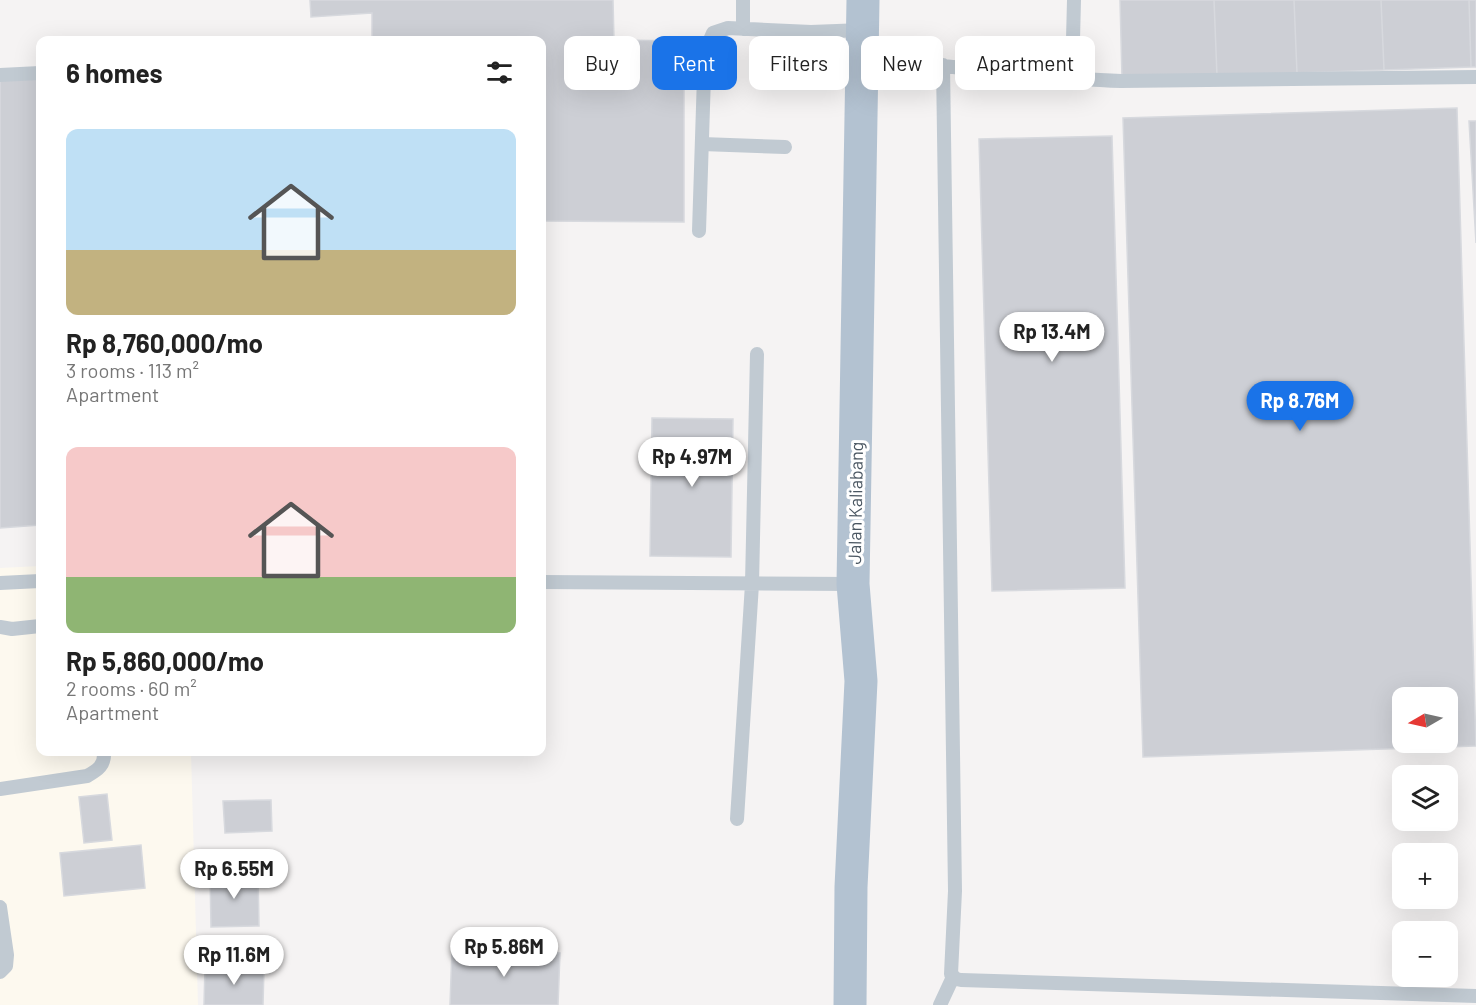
<!DOCTYPE html>
<html lang="en">
<head>
<meta charset="utf-8">
<style>
	:root { --surface:#fff; --page:#f6f6f6; --text:#222; --muted:#767676; --accent:#1a73e8 }
	body { margin:0; font-family:Barlow,sans-serif; background:var(--page); color:var(--text); height:100vh; display:flex; flex-direction:column; font-size:22px; white-space:nowrap }
	* { box-sizing:border-box; margin:0 }
	p { font-size:20px; color:var(--muted) }
	.icon { flex:none; width:33px; height:33px; fill:none; stroke:currentColor; stroke-width:2; stroke-linecap:round; stroke-linejoin:round }
	.map { position:relative; flex:1; overflow:hidden }
	.drawer { position:absolute; left:36px; top:36px; width:510px; height:720px; display:flex; flex-direction:column; background:var(--surface); border-radius:12px; box-shadow:0 6px 24px #0002 }
	.drawer>* { flex:none }
	.banner { position:absolute; left:564px; top:36px; width:570px; height:54px; display:flex; gap:12px }
	.needle { width:39px; rotate:261deg }
	.fabs { position:absolute; left:1392px; top:687px; display:grid; gap:12px }
	.fabs a { display:grid; place-items:center; width:66px; height:66px; border-radius:12px; background:var(--surface); box-shadow:0 6px 24px #0002; font-size:30px }
	.price { position:absolute; translate:-50% -51px; padding:0 14px; border-radius:21px; background:#fff; color:#222; font-size:20px; line-height:39px; filter:drop-shadow(0 2px 3px #0008) }
	.price::after { content:''; position:absolute; left:50%; top:36px; width:18px; height:14px; margin-left:-9px; background:inherit; clip-path:polygon(0 0,100% 0,50% 100%) }
	.price.active { background:var(--accent); color:#fff }
	ul { padding:0; list-style:none }
	li { display:grid; align-content:center; gap:12px; height:318px; padding:0 30px }
	li span { display:grid; place-items:center; height:186px; border-radius:12px; color:#555 }
	li>.icon { margin-inline-start:auto }
	span .icon { width:108px; height:108px; fill:#fffc; stroke-width:1 }
	li b { font-size:26px }
	h2 { display:flex; justify-content:space-between; align-items:center; height:72px; padding:0 30px; font-size:26px }
	.tag { padding:0 21px; border-radius:12px; background:var(--surface); box-shadow:0 6px 24px #0002; font-size:21px; line-height:54px }
	.tag.active { background:var(--accent); color:#fff }
	.map>svg:first-child { display:block }
	.commercial { fill:#fdf9ef }
	.building { fill:#cdcfd5; stroke:#d7d9de; stroke-width:1.5; fill-rule:evenodd }
	.lines { fill:none; stroke-linecap:round; stroke-linejoin:round }
	.lane { stroke:#c1cad2; stroke-width:14 }
	.primary { stroke:#b3c2d1; stroke-width:33 }
	.labels { text-anchor:middle; dominant-baseline:central; stroke-width:6; stroke-linejoin:round; paint-order:stroke }
	.street-label { font-size:18px; fill:#4a5661; stroke:#fff }
</style>
</head>
<body>
<div class="map">
<svg width="1476" height="1005" viewBox="0 0 1476 1005">
	<rect width="100%" height="100%" fill="#f5f3f3"/>
	<!-- commercial -->
	<path class="commercial" d="M40 566V752H191L198 1005H0V568Z"/>
	<!-- building -->
	<path class="building" d="M310 0H613L614 40 684 41V222L542 221V40H372V13L311 17Z
		M1120 0H1214L1217 76 1122 79Z
		M1214 0H1294L1297 73 1217 76Z
		M1294 0H1381L1384 70 1297 73Z
		M1381 0H1469L1471 67 1384 70Z
		M1469 0H1476V67H1471Z
		M40 77V525L0 528V79Z
		M1457 108 1476 746 1143 757 1123 118ZM1402 698H1448V742H1402Z
		M1469 121H1476V243Z
		M1112 136 1125 588 992 591 979 139Z
		M652 418 733 419 731 557 650 556Z
		M107 794 112 840 84 843 79 797Z
		M271 800 272 831 225 833 223 801Z
		M141 845 145 888 64 896 60 853Z
		M258 873 259 926 211 927 210 874Z
		M452 948 560 953 558 1005H450Z
		M205 966 264 968 263 1005H204Z"/>
	<g class="lines">
		<!-- lane -->
		<path class="lane" d="M743 0V29
			M864 59C950 65 1035 78 1121 81L1476 77
			M943 65 955 891 951 974 956 979 961 980 1476 996
			M0 75 40 73
			M1072 79 1074 0
			M702 144 785 147
			M699 231 704 76 706 49 713 33 728 28 811 32 863 30
			M542 582 853 584
			M0 583 40 581
			M0 627 12 629 40 626
			M0 789 87 776C98 770 105 765 104 752
			M737 819 752 584 757 354
			M0 907 7 955 6 966 0 972
			M940 1005 953 977"/>
		<!-- primary -->
		<path class="primary" d="M850 1005 851 887 861 681 853 584 863 0"/>
	</g>
	<g class="labels">
		<!-- street labels -->
		<g class="street-label">
			<text transform="translate(855 503) rotate(-89)">Jalan Kaliabang</text>
		</g>
	</g>
</svg>
<div class="fabs">
<a><svg class="needle" viewBox="-14 -14 28 28"><path d="M0-13l5 13h-10z" fill="#e53935"/><path d="M0 13l5-13h-10z" fill="#767676"/></svg></a>
<a><svg class="icon" aria-label="layers" viewBox="0 0 24 24"><path d="M12 4l9 5-9 5-9-5zM3 14l9 5 9-5"/></svg></a>
<a>+</a>
<a>−</a>
</div>
<b class="price" style="left:1052px;top:363px">Rp 13.4M</b>
<b class="price active" style="left:1300px;top:432px">Rp 8.76M</b>
<b class="price" style="left:692px;top:488px">Rp 4.97M</b>
<b class="price" style="left:234px;top:900px">Rp 6.55M</b>
<b class="price" style="left:504px;top:978px">Rp 5.86M</b>
<b class="price" style="left:234px;top:986px">Rp 11.6M</b>
<div class="banner">
<a class="tag">Buy</a>
<a class="tag active">Rent</a>
<a class="tag">Filters</a>
<a class="tag">New</a>
<a class="tag">Apartment</a>
</div>
<section class="drawer">
<h2>6 homes<svg class="icon" aria-label="filters" viewBox="0 0 24 24"><path d="M4 7h16M4 17h16"/><circle cx="9" cy="7" r="2"/><circle cx="15" cy="17" r="2"/></svg></h2>
<ul>
<li><span style="background:linear-gradient(#bfe0f5 65%,#c2b280 0)"><svg class="icon" aria-label="home" viewBox="0 0 24 24"><path d="M3 11l9-7 9 7M6 9v11h12V9"/></svg></span><div><b>Rp 8,760,000/mo</b><p>3 rooms · 113 m²</p><p>Apartment</p></div></li>
<li><span style="background:linear-gradient(#f6c9c9 70%,#8fb573 0)"><svg class="icon" aria-label="home" viewBox="0 0 24 24"><path d="M3 11l9-7 9 7M6 9v11h12V9"/></svg></span><div><b>Rp 5,860,000/mo</b><p>2 rooms · 60 m²</p><p>Apartment</p></div></li>
</ul>
</section>
</div>
</body>
</html>
